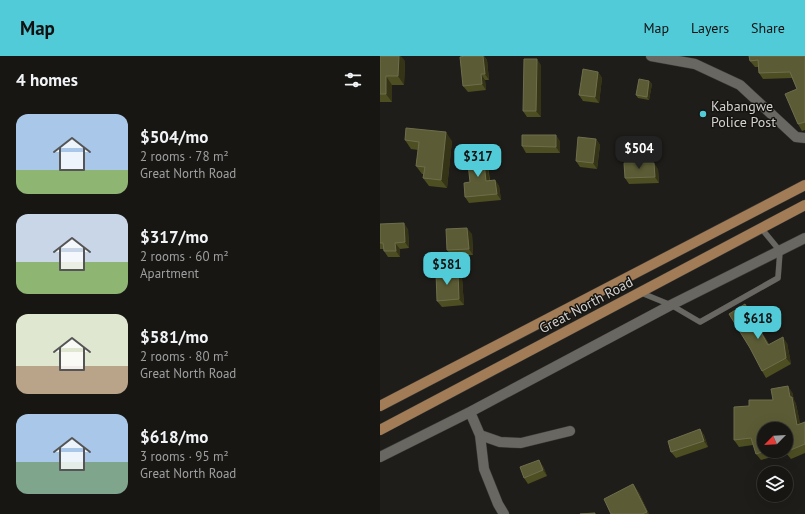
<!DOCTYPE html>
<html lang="en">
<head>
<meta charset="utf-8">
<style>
	:root { --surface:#171613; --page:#201f1c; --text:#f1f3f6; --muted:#9e9fa0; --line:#363533; --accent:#52cbd8 }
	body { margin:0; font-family:"PT Sans",sans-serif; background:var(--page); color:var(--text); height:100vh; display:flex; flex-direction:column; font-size:15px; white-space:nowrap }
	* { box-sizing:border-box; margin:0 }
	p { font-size:13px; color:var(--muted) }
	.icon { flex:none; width:22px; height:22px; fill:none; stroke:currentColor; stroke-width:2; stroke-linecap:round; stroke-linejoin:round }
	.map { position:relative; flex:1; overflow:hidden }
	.side { display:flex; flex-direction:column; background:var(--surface); width:380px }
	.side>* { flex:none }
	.needle { width:26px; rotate:246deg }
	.buttons { position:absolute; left:377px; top:366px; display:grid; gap:8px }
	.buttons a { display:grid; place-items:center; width:36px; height:36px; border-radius:50%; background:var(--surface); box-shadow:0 4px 16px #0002,0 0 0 1px var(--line); font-size:20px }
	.price { position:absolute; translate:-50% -34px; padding:0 9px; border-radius:8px; background:var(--accent); color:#111; font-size:13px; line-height:26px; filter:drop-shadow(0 1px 2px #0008) }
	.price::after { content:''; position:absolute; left:50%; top:24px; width:12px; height:9px; margin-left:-6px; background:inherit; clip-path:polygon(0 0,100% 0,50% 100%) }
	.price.current { background:#222; color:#fff }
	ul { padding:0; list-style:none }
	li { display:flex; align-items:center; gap:12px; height:100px; padding:0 16px }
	li span { display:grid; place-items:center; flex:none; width:112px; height:80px; border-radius:12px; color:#555 }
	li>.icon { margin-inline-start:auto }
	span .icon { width:48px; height:48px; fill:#fffc; stroke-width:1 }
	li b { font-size:17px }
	h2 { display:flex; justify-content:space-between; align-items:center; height:48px; padding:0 16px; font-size:17px }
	header { display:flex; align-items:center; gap:24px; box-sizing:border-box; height:56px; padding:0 20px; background:var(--accent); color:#111 }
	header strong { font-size:19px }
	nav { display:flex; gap:22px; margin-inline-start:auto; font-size:14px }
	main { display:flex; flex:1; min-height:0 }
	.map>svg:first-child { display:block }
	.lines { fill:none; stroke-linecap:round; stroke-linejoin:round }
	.lane-casing { stroke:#393835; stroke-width:6 }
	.street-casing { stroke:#393835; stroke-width:11 }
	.primary-casing { stroke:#393835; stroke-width:11 }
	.lane { stroke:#696762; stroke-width:5.5 }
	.street { stroke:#696762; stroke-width:10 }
	.primary { stroke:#a17c57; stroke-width:10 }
	.wall { fill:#4d4e22; fill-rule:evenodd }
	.shaded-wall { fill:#353417 }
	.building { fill:#5b5c35; stroke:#6e6e4d }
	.poi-dot { fill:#52cbd8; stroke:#161410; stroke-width:1.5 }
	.labels { text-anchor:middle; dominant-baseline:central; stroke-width:3; stroke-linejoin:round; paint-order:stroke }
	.poi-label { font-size:14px; fill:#d3d1cf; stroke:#161410; text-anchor:start }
	.street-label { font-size:14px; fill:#d3d1cf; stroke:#161410 }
</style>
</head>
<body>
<header>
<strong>Map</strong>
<nav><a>Map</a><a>Layers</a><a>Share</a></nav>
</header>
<main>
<section class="side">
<h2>4 homes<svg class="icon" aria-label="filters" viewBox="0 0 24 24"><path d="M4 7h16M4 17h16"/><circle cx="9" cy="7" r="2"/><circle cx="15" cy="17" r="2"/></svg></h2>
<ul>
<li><span style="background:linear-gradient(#a9c7e8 70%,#8fb573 0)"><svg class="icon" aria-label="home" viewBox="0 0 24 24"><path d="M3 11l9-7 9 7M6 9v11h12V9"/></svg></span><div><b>$504/mo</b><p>2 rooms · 78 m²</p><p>Great North Road</p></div></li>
<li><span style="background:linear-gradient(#c9d6e8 60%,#8fb573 0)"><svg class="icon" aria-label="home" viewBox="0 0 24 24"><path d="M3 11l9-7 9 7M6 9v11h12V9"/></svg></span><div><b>$317/mo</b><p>2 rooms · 60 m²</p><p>Apartment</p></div></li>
<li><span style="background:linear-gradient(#dfe7d0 65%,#b9a48a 0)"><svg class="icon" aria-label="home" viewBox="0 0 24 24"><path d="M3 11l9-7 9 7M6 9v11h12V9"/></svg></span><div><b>$581/mo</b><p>2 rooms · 80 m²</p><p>Great North Road</p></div></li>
<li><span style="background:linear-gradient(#a9c7e8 60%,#7fa58c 0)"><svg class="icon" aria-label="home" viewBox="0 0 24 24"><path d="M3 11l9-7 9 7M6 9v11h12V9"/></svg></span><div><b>$618/mo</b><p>3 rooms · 95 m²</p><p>Great North Road</p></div></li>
</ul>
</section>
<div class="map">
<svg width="425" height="458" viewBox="0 0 425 458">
	<rect width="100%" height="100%" fill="#1f1d19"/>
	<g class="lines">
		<defs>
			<path id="lane" d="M259 236 291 249 320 266 398 222 400 195 381 172"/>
			<path id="street" d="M271 0 315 8 360 29 416 81 425 82
				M90 356 100 379 120 386 141 387 190 375
				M100 379 104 413 118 448 124 458
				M0 401 90 356 291 249 425 182"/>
			<path id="primary" d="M0 350 425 129
				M0 374 425 149"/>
		</defs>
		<!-- lane casing -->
		<use href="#lane" class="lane-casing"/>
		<!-- street casing -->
		<use href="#street" class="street-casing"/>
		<!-- primary casing -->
		<use href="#primary" class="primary-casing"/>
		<!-- lane -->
		<use href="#lane" class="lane"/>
		<!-- street -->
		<use href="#street" class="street"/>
		<!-- primary -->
		<use href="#primary" class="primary"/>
	</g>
	<!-- wall -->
	<path class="wall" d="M0 0 25 5 24 29H12V46H0Z
		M85 0H104L107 4 109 24H105L106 34 88 36 83 30Z
		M369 0H425V74L422 75 418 68 417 33 412 22 383 23 379 17 378 11H375L370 5Z
		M161 9V61H147L143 55Z
		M218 16 222 22 219 47 203 45 199 39Z
		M269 25 272 28 269 44 258 42 256 39Z
		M216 83 220 89 217 113 200 111 196 105Z
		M25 84 72 85 67 132 49 130 43 122 44 118H42L36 110 38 94 31 93Z
		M180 85V97H146L142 90Z
		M103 97 107 103 110 124H115L119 130 121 144 89 147 85 141 90 126Z
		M278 113 279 127 249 128 245 122Z
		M0 168 28 173 29 192 20 193V201H8L4 195V193H0Z
		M92 178 93 199 72 200 67 194Z
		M82 222 84 249 62 251 57 245Z
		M369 255 389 288 407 287 411 308 386 322 382 315Z
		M412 336 414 344 416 348 420 368 425 366V397L411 403 406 397 381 404 376 398 373 389 359 391 354 384 393 344ZM406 373V395H384Z
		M320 373 324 379 328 391 296 402 291 396Z
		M163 410 167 420 148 428 144 422Z
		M253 428 259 437 269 458H231Z"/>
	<!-- shaded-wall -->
	<path class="shaded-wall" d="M19 0H21L25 5 24 29 18 20Z
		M103 0H104L107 4 109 24 105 18Z
		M157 3 161 9V61L156 55Z
		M218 16 222 22 219 47 215 41Z
		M101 18 105 24 106 34 102 28Z
		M6 20 12 29V46L6 38Z
		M269 25 272 28 269 44 267 41Z
		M66 76 72 85 67 132 61 124Z
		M176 79 180 85V97L176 91Z
		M216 83 220 89 217 113 213 107Z
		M103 97 107 103 110 131 106 125Z
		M274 107 278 113 279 127 275 121Z
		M115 124 119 130 121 144 117 138Z
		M24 167 28 173 29 192 25 186Z
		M87 172 92 178 93 199 89 193Z
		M15 187 20 193V201L16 195Z
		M78 216 82 222 84 249 79 243Z
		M365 248 369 255 392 295 388 289Z
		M403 281 407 287 411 308 406 302Z
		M408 330 412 336 414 344 416 348 422 376 417 369Z
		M320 373 324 379 328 391 324 385Z
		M159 404 163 410 167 420 163 414Z
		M253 428 259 437 269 458H268Z"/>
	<!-- building -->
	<path class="building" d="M0 0H19L18 20H6V38H0Z
		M85 0H103L105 18H101L102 28 83 30 80 1Z
		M369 0H425V66L418 68 405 38 417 33 410 16 379 17 378 4 370 5Z
		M144 3H157L156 55H143Z
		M203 13 218 16 215 41 199 39Z
		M259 23 269 25 267 41 256 39Z
		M26 72 66 76 61 124 43 122 45 111 36 110 39 86 25 84Z
		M142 79H176V91L142 90Z
		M198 81 216 83 213 107 196 105Z
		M103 97 106 125 115 124 117 138 85 141 84 127 90 126 87 99Z
		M244 107H274L275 121 245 122Z
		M24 167 25 186 15 187 16 195H4L3 187H0V168Z
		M87 172 89 193 67 194 66 173Z
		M78 216 79 243 57 245 56 217Z
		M365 248 388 289 403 281 406 302 382 315 370 292 349 258Z
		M408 330 410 341H412L417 369 425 366V388L406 396V373H384V395H385L376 398 371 382 354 384V351L369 350V344H393L391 333Z
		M320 373 324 385 291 396 288 385Z
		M159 404 163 414 144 422 140 411Z
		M253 428 267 456 262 458H231L224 443Z
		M215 457V458H200Z"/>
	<!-- markers -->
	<circle class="poi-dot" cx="323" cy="58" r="4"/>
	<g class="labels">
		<!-- poi labels -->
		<g class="poi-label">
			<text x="331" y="50">Kabangwe<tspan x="331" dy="16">Police Post</tspan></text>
		</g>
		<!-- street labels -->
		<g class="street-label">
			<text transform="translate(206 249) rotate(-28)">Great North Road</text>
		</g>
	</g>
</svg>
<div class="buttons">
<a><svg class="needle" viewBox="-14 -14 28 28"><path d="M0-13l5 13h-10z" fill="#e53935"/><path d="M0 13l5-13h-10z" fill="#9e9fa0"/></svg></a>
<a><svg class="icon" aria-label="layers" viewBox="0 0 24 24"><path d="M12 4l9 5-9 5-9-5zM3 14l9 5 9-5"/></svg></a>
</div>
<b class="price current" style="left:259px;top:114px">$504</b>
<b class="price" style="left:98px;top:122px">$317</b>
<b class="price" style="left:67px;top:230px">$581</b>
<b class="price" style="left:378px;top:284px">$618</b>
</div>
</main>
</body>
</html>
